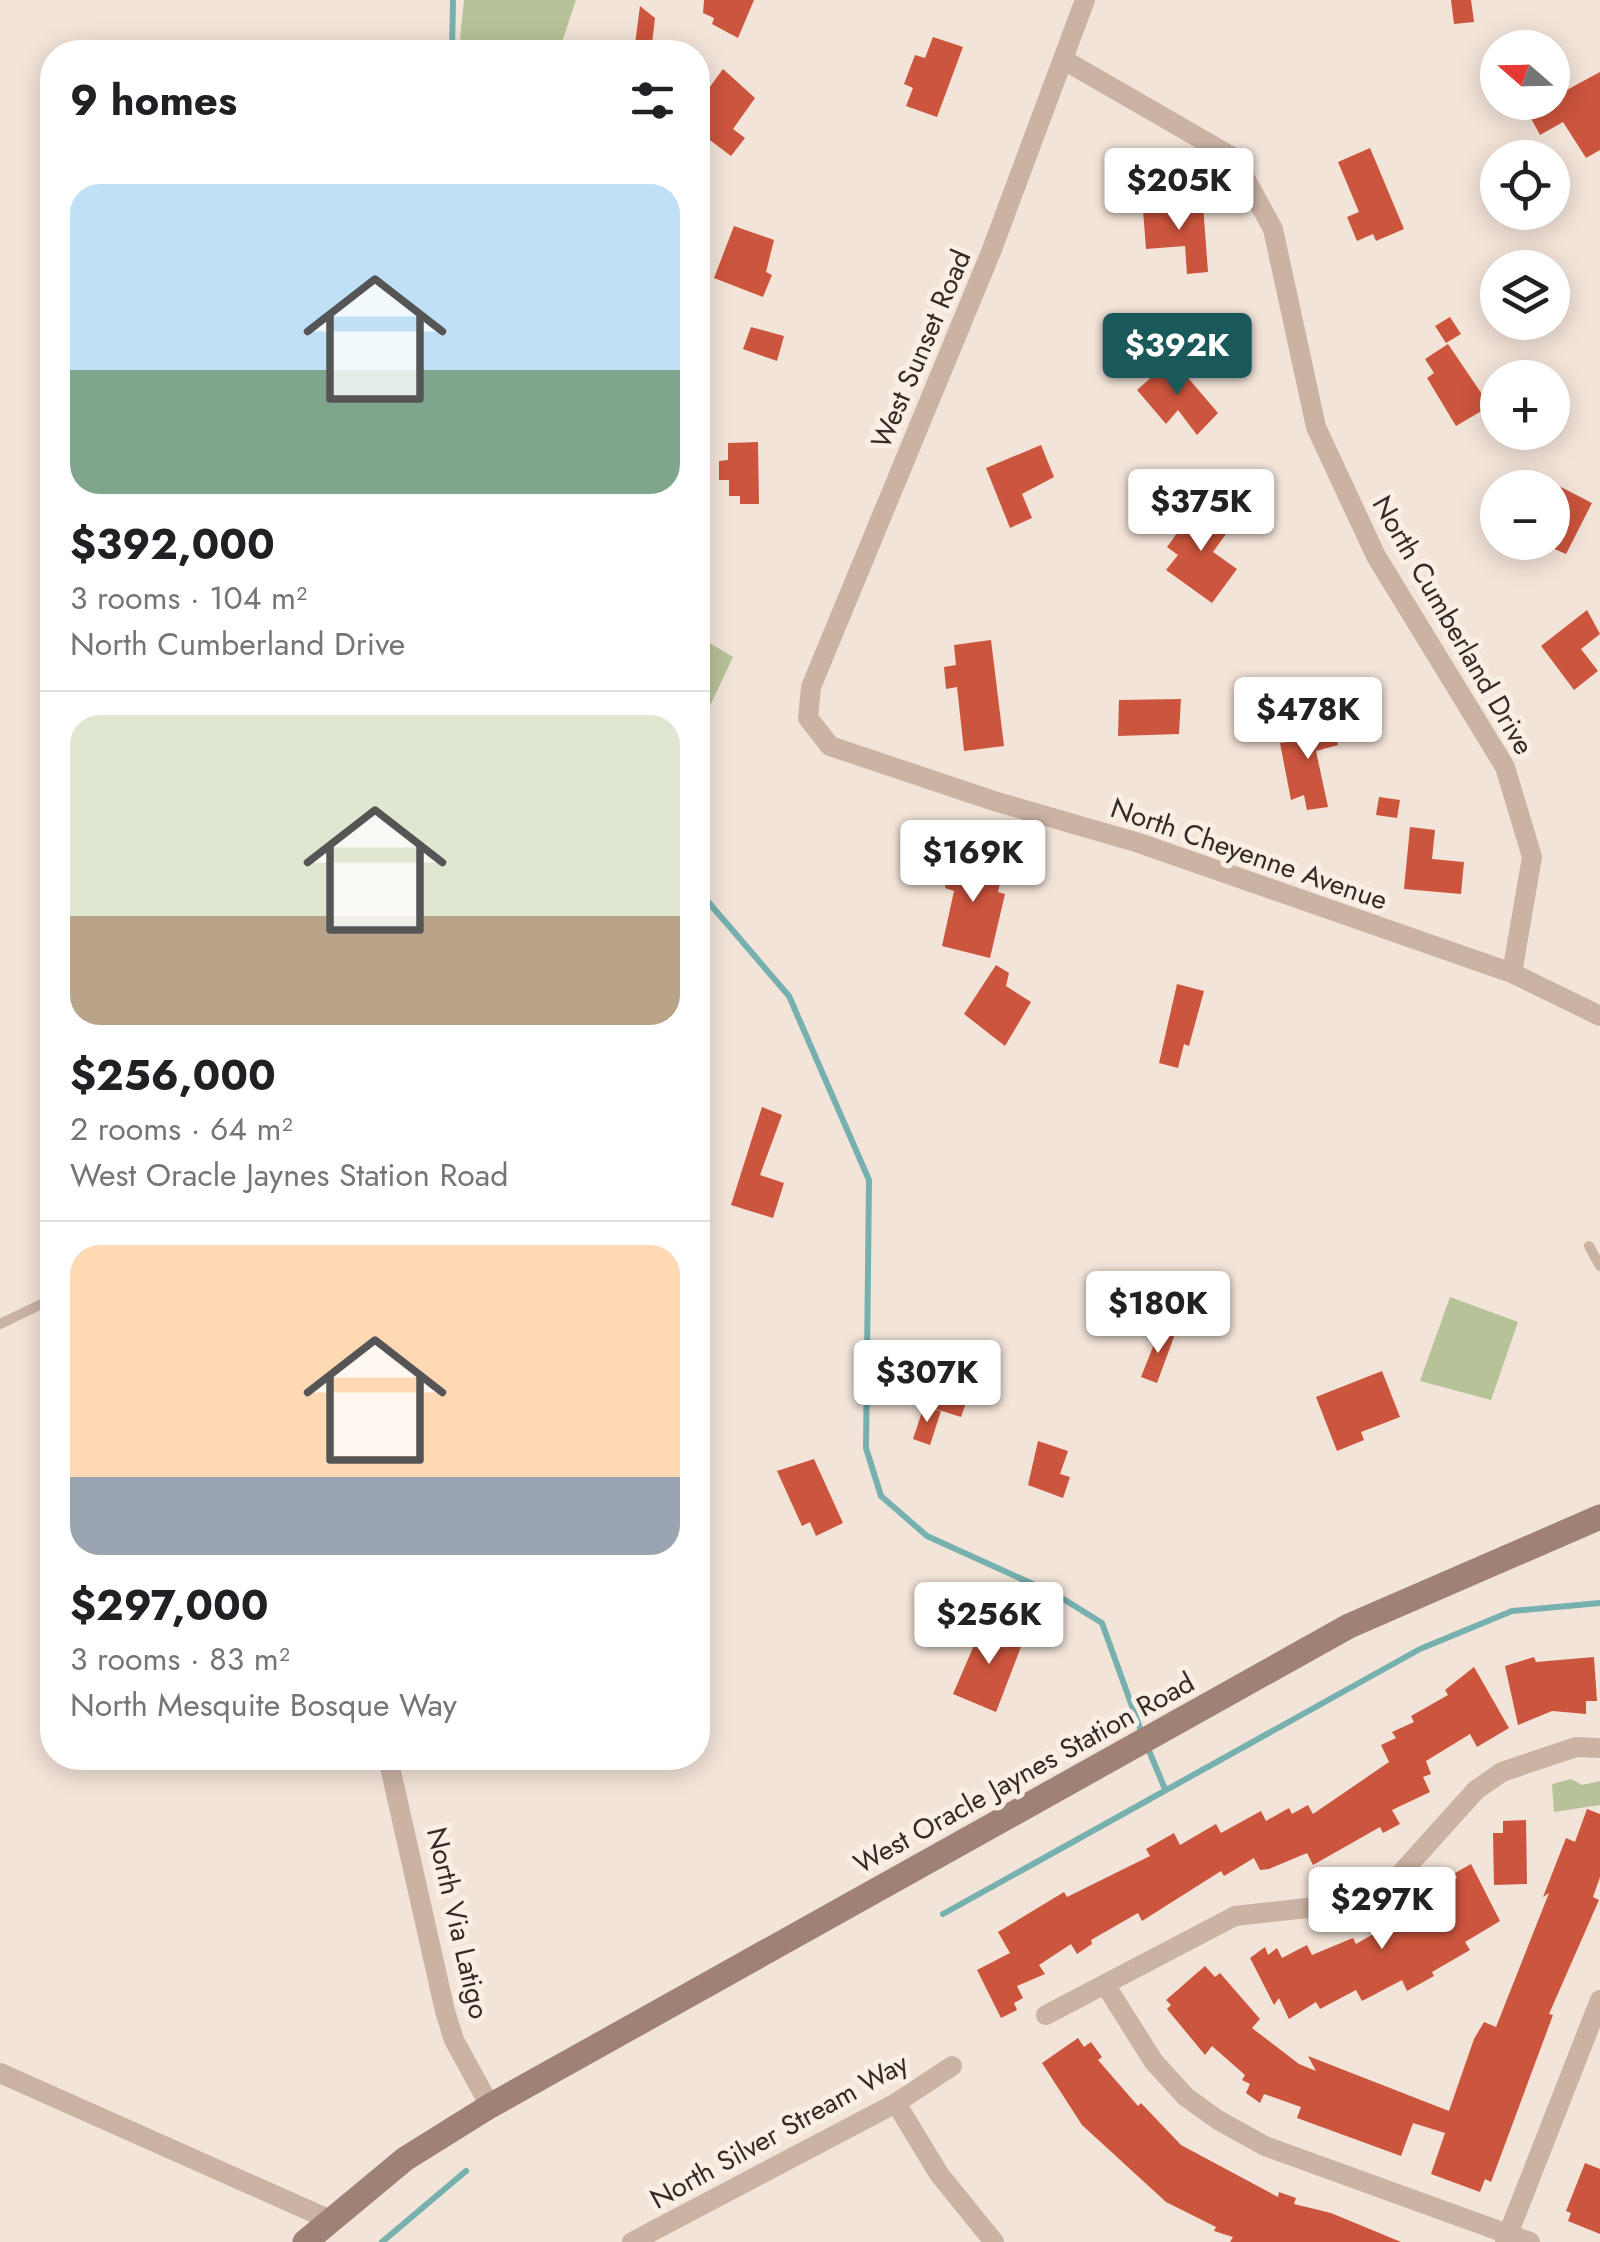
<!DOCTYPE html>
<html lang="en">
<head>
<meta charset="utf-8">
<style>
	:root { --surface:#fff; --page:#f2f2f2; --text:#202124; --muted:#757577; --line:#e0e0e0; --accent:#1a5959 }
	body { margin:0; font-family:Jost,sans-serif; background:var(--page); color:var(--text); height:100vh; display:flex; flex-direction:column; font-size:38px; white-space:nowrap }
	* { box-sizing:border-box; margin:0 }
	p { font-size:32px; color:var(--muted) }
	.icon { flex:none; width:55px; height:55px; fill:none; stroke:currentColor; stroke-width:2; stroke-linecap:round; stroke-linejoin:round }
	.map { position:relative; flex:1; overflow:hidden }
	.panel { position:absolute; left:40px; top:40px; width:670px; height:1730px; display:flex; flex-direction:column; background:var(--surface); border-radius:40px; box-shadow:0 5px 25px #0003 }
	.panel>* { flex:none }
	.needle { width:65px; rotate:290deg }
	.tools { position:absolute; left:1480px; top:30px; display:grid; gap:20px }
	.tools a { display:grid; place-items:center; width:90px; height:90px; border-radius:50%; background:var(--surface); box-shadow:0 5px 25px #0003; font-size:50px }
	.price { position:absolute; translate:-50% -85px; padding:0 22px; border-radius:10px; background:#fff; color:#222; font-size:32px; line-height:65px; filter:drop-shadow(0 2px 5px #0008) }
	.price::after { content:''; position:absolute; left:50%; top:60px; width:30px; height:22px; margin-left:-15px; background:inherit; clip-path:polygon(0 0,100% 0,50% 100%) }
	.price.active { background:var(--accent); color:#fff }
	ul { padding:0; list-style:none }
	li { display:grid; align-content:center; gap:20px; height:530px; padding:0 30px }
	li+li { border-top:2px solid var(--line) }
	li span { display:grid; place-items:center; height:310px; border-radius:30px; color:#555 }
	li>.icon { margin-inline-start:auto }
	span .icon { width:180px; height:180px; fill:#fffc; stroke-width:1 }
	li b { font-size:42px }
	h2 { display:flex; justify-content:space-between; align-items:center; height:120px; padding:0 30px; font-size:42px }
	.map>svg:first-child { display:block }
	.green { fill:#b7c298 }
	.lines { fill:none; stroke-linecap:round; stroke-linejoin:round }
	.stream { stroke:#76b1af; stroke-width:6 }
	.building { fill:#cc553d }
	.lane { stroke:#cbb3a4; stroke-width:10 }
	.street { stroke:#cbb3a4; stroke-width:20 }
	.secondary { stroke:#9f8175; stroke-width:25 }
	.labels { text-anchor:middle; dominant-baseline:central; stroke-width:10; stroke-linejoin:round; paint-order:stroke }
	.street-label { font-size:28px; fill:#362a26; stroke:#faefe5 }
</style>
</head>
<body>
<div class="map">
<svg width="1600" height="2242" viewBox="0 0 1600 2242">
	<rect width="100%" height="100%" fill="#f3e4d9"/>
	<!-- green -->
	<path class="green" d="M464 0H576L560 48 562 52H482L460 39Z
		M698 636 733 657 698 731Z
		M1450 1297 1518 1322 1491 1400 1420 1381Z
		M1571 1779 1582 1785 1600 1781V1805L1554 1812 1552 1784Z"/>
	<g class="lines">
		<!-- stream -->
		<path class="stream" d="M452 52 453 0
			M698 890 789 996 869 1180 866 1448 881 1496 927 1536 1057 1595 1102 1623 1142 1734
			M1147 1746 1165 1789
			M943 1914 1420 1649 1512 1611 1600 1603
			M382 2242 466 2171"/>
	</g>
	<!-- building -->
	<path class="building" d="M704 0H754L738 38 712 24 714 18 703 13Z
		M1451 0H1471L1474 22 1454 24Z
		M640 6 655 18 651 52H634Z
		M933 37 963 47 937 117 906 106 913 88 904 84 915 55 925 58Z
		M723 69 755 98 733 129 745 138 731 156 698 131V103Z
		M1600 72V150L1586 158 1563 122 1540 135 1527 111 1552 102V98Z
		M1370 148 1404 229 1376 241 1373 234 1357 241 1347 217 1359 212 1338 162Z
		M1203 205 1208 272 1187 274 1185 246 1146 249 1143 210Z
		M734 226 774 240 766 272 772 275 763 297 714 278Z
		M1450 317 1461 334 1446 343 1435 326Z
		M751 327 784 336 777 361 743 349Z
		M1448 344 1490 406 1456 426 1427 378 1434 373 1425 359Z
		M1172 359 1218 413 1197 435 1178 410 1166 424 1137 390Z
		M758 442 759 504H740V496H729V480H719V461L728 460V443Z
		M1041 445 1054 477 1022 494 1032 518 1010 528 986 468Z
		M1206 476 1222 487 1209 505 1193 494Z
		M1557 485 1592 503 1566 554 1552 548V494Z
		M1199 503 1231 527 1213 552 1237 569 1212 603 1166 570 1178 555 1167 547Z
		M1587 610 1600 634 1581 649 1598 671 1574 690 1541 646Z
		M991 640 1004 746 964 751 957 687 946 689 944 667 956 665 954 645Z
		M1181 699 1179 734 1118 736 1119 700Z
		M1332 719 1338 745 1316 751 1328 807 1307 810 1304 795 1291 800 1280 743 1295 741V728Z
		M1379 797 1400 800 1397 818 1376 815Z
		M1410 827 1435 830 1432 859 1464 862 1461 894 1404 889Z
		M952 852 1004 866 998 892 1005 894 990 958 942 946 954 891 945 888Z
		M996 965 1009 973 1006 986 1031 1002 1005 1046 964 1014Z
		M1177 984 1204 991 1189 1046 1184 1044 1178 1068 1159 1063Z
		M762 1107 782 1115 760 1175 784 1183 773 1218 731 1205Z
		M1160 1329 1175 1334 1157 1383 1141 1377Z
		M947 1365 977 1371 961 1417 930 1407Z
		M1382 1371 1400 1417 1361 1432 1364 1440 1337 1451 1316 1397Z
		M924 1406 941 1411 930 1445 913 1439Z
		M1038 1441 1068 1451 1060 1474 1070 1477 1063 1498 1028 1485Z
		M814 1459 843 1523 816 1536 810 1522 802 1526 777 1471Z
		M984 1622 1024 1639 996 1712 953 1694Z
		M1534 1657 1536 1662 1594 1657 1597 1701H1586V1714L1552 1711 1518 1725 1505 1666Z
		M1474 1667 1509 1728 1477 1747 1470 1734 1426 1761 1431 1774 1423 1777 1430 1792 1392 1810 1400 1824 1383 1833 1380 1827 1313 1865 1307 1853 1269 1869 1260 1870 1254 1858 1224 1876 1221 1871 1142 1921 1138 1913 1091 1940 1092 1944 1077 1954 1071 1944 1039 1965 1045 1974 1017 1986 1023 1998 1014 2003 1017 2010 1001 2018 977 1970 1010 1953 998 1932 1064 1892 1067 1897 1150 1856 1146 1849 1174 1833 1180 1845 1216 1824 1221 1833 1261 1811 1266 1821 1289 1808 1292 1814 1308 1805 1313 1814 1389 1762 1381 1745 1396 1738 1392 1732 1414 1722 1411 1716 1448 1695 1445 1690Z
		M1587 1809 1600 1814V1877L1593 1897 1599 1900 1549 2014 1553 2015 1491 2182 1485 2179 1480 2192 1431 2174 1445 2133 1413 2123 1401 2156 1297 2118 1301 2107 1264 2094 1260 2103 1246 2093 1250 2084 1242 2080 1245 2075 1212 2046 1205 2055 1167 2009 1171 2005 1166 2000 1205 1966 1215 1977 1220 1973 1260 2019 1252 2028 1299 2064 1316 2071 1308 2056 1449 2111 1474 2039 1484 2022 1496 2027 1549 1893 1543 1897 1566 1838 1575 1842Z
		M1526 1820 1527 1884 1494 1885 1493 1833H1503V1821Z
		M1471 1864 1500 1921 1465 1942 1470 1950 1432 1972 1434 1976 1407 1991 1402 1980 1362 2001 1356 1990 1320 2009 1316 2002 1289 2019 1279 1998 1274 2005 1250 1958 1265 1947 1268 1955 1277 1948 1282 1958 1307 1945 1312 1955 1353 1938 1356 1944 1450 1890 1446 1884 1457 1878 1455 1873Z
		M1078 2038 1084 2047 1091 2042 1102 2057 1098 2060 1138 2106 1141 2103 1181 2145 1278 2197 1279 2192 1296 2198 1294 2204 1331 2213 1401 2242H1230L1233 2237 1214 2231 1216 2227 1166 2202 1082 2125 1042 2063Z
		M1585 2163 1600 2169V2234L1568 2221 1571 2213 1566 2211Z"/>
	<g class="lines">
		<!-- lane -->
		<path class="lane" d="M1589 1246 1600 1266
			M0 1324 52 1299"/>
		<!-- street -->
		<path class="street" d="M1085 0 991 252 811 687 808 718 830 746 994 801 1139 843 1512 973 1600 1016
			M1064 60 1234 158 1273 229 1316 427 1376 556 1505 767 1532 857 1512 973
			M388 1758 445 2011 454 2040 490 2106
			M1106 1986 1154 2062 1186 2097 1218 2120 1265 2146 1530 2242
			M1046 2015 1235 1916 1325 1906 1395 1880 1476 1790 1502 1772 1576 1747 1600 1748
			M0 2073 328 2219
			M896 2103 939 2174 994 2242
			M632 2242 896 2103 952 2066
			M1505 2242 1600 2000"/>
		<!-- secondary -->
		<path class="secondary" d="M305 2242 405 2159 490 2106 1349 1626 1600 1517"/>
	</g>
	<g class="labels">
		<!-- street labels -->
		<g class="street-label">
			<text transform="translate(921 349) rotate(-67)">West Sunset Road</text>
			<text transform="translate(1453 625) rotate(60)">North Cumberland Drive</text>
			<text transform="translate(1249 854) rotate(19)">North Cheyenne Avenue</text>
			<text transform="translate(1024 1773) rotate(-29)">West Oracle Jaynes Station Road</text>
			<text transform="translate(458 1923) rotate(77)">North Via Latigo</text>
			<text transform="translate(779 2131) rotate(-29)">North Silver Stream Way</text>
		</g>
	</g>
</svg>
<div class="tools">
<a><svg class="needle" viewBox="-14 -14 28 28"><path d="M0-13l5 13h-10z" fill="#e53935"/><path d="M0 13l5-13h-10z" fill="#757577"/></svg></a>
<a><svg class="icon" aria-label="locate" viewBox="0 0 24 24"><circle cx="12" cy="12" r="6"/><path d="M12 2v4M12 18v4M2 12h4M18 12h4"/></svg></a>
<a><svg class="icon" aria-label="layers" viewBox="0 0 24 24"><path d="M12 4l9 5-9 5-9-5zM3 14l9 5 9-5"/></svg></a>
<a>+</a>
<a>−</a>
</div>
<b class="price" style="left:1179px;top:233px">$205K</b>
<b class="price active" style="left:1177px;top:398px">$392K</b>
<b class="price" style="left:1201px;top:554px">$375K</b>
<b class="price" style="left:1308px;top:762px">$478K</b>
<b class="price" style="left:973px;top:905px">$169K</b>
<b class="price" style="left:1158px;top:1356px">$180K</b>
<b class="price" style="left:927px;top:1425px">$307K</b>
<b class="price" style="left:989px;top:1667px">$256K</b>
<b class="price" style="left:1382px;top:1952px">$297K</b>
<section class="panel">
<h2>9 homes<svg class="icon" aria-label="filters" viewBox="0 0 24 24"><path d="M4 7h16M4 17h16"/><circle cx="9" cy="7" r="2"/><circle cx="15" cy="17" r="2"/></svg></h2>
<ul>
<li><span style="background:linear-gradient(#bfe0f5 60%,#7fa58c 0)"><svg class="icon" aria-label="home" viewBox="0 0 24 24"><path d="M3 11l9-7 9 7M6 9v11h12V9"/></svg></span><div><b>$392,000</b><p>3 rooms · 104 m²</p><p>North Cumberland Drive</p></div></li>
<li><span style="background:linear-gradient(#dfe7d0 65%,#b9a48a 0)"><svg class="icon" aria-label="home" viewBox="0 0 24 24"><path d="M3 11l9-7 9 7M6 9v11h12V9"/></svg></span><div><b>$256,000</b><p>2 rooms · 64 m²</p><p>West Oracle Jaynes Station Road</p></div></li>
<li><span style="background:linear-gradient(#ffd9b3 75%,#9aa5b1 0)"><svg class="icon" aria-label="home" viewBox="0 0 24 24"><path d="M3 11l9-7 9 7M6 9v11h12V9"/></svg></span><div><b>$297,000</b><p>3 rooms · 83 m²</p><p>North Mesquite Bosque Way</p></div></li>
</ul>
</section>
</div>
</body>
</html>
